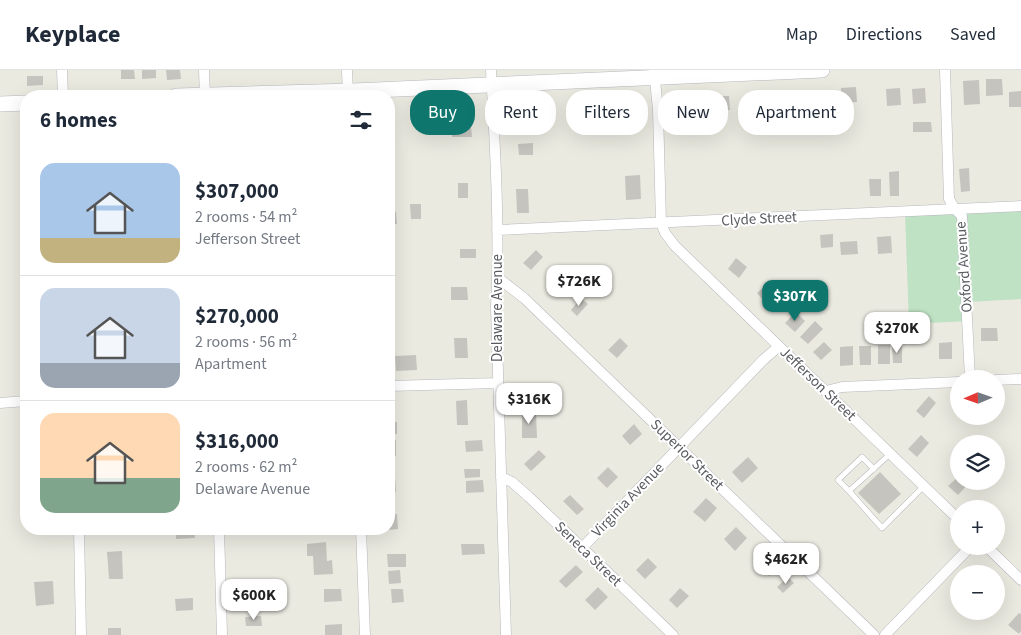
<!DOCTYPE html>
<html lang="en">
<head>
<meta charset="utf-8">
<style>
	:root { --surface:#fff; --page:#f6f6f7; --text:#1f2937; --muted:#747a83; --line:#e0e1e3; --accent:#0f766e }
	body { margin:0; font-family:"Source Sans 3",sans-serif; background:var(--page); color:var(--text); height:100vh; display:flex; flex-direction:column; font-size:19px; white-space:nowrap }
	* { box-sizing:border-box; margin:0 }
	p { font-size:16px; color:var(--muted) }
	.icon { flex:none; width:28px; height:28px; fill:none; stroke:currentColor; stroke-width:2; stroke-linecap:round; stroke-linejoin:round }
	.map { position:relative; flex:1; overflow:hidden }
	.panel { position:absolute; left:20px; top:20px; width:375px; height:445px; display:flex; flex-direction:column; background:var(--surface); border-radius:20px; box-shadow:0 5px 20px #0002 }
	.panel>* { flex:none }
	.guide { position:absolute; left:410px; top:20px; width:475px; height:45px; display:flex; gap:10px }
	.needle { width:32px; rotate:268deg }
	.tools { position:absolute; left:950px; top:300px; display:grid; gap:10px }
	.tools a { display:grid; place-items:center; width:55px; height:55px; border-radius:50%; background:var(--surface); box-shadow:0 5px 20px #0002; font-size:25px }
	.price { position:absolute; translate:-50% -42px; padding:0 11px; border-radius:10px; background:#fff; color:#222; font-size:16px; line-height:32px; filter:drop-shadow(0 1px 2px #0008) }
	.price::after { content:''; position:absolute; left:50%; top:30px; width:15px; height:11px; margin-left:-8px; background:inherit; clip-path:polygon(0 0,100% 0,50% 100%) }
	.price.current { background:var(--accent); color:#fff }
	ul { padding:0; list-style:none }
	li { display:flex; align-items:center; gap:15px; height:125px; padding:0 20px }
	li+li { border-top:1px solid var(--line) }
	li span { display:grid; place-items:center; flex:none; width:140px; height:100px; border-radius:15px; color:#555 }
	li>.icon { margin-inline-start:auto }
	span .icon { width:60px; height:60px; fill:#fffc; stroke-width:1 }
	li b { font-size:21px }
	h2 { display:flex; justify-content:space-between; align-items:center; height:60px; padding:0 20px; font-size:21px }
	.pill { padding:0 18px; border-radius:20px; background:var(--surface); box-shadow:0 5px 20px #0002; font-size:18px; line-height:45px }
	.pill.current { background:var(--accent); color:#fff }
	header { display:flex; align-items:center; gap:30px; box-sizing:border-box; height:70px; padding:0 25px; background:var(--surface); border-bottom:1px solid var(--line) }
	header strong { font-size:24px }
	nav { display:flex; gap:28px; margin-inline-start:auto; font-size:18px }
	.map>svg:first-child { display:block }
	.green { fill:#bfe1c4 }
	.building { fill:#c6c4be }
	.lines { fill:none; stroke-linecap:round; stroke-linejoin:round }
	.service-casing { stroke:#b6b7bc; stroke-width:6 }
	.minor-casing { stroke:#b6b7bc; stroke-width:11 }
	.secondary-casing { stroke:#b6b8be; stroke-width:16 }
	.service { stroke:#fff; stroke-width:5 }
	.minor { stroke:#fff; stroke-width:10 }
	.secondary { stroke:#fff; stroke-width:15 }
	.labels { text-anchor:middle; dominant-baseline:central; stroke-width:4; stroke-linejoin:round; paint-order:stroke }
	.street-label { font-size:15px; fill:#595b60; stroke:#fff }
</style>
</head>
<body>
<header>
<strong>Keyplace</strong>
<nav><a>Map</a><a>Directions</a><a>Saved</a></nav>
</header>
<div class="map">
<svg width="1021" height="565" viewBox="0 0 1021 565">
	<rect width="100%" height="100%" fill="#ebeae1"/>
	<!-- green -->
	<path class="green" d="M1021 136V229L967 232 968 251 909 254 905 142Z"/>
	<!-- building -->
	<path class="building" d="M121 0H134L135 9H121Z
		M142 0H156V8L142 9Z
		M166 0H180L181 9 167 10Z
		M27 6H43V15L27 16Z
		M986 9H1002L1003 25 986 26Z
		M979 10 980 34 964 35 963 11Z
		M856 17 857 32 841 33V18Z
		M900 18 901 35 887 36 886 19Z
		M925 18 926 33 913 34 912 19Z
		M791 20H799L800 35H791Z
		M1021 21V37H1009V22Z
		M760 22H774V37H761Z
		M713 26H729L730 40 713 41Z
		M683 39H705V54H683Z
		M21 50H26V66H22Z
		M527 51 528 63H510V52Z
		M913 52H931L932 62H913Z
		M471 57 472 67H452L451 58Z
		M533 73V85H519L518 74Z
		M969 98 970 121 961 122 959 99Z
		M899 101V126H890L889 102Z
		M640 105 641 129 626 130 625 106Z
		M869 109H881V126H870Z
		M458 113H468V128H458Z
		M516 119H528L529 143H517Z
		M410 134H421V149H411Z
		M389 142H396L397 154H389Z
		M833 164V177L821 178 820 165Z
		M891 166 892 183 878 184 877 167Z
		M857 171 858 184 841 185 840 172Z
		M460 179H476V188H460Z
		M536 180 543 187 531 200 523 193Z
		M736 188 747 197 739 208 728 199Z
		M767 214 776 224 766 233 757 223Z
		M451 217H467L468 230H451Z
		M581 228 588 234 577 246 571 240Z
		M20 238H26V256H21Z
		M796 242 805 251 795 262 785 253Z
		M815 251 823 259 808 274 800 267Z
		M981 258H997L998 271H981Z
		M454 268H467L468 288H455Z
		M620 268 628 276 617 288 608 280Z
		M824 272 832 280 821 290 813 282Z
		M952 272V289H939V273Z
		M878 275H890V294H878Z
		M892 275H902V293H893Z
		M853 276V295L840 296V277Z
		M859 276H871V295H860Z
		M416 285 417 300 396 301 395 286Z
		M929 326 936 333 924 348 916 341Z
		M467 330 468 355H457L456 331Z
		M536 342 537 368H522V343Z
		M389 352H397V364H389Z
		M634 354 642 364 630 375 622 366Z
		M921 365 929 373 917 387 908 379Z
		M389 370H396V386H389Z
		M482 370 483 381 466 382 465 371Z
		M539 380 546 387 531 401 524 394Z
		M748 387 758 398 742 413 732 402Z
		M608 397 618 407 607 418 597 408Z
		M464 399H480V407L465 408Z
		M880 402 901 424 879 444 858 423Z
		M959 406V411H971L958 425 948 416Z
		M389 407H395L396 422H389Z
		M483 410 484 422 466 423V411Z
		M570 425 584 439 577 445 563 431Z
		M706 428 717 438 705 452 693 442Z
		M389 444H397L398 459 389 460Z
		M736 457 747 468 735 481 724 469Z
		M105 459H121V464H105Z
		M176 459H194L195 468 176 469Z
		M326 472 327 491 332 490 333 504 314 505 313 486H307V474Z
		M461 474H484L485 484 462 485Z
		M122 481 123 509H109L107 482Z
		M387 484H406V497H388Z
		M648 488 657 497 645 509 636 500Z
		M766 489 776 499 769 506 759 497Z
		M576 495 583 502 566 518 559 511Z
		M400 500 401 513 389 514 388 501Z
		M788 507 794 513 783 523 777 517Z
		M53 511 54 534 36 536 34 512Z
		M598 517 608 527 595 540 585 530Z
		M680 518 689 526 677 538 669 530Z
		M324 519H341L342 531 324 532Z
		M391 519H403L404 532 392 533Z
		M193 528V540L176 541 175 529Z
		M1019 543 1021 544V561L1019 564 1008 555Z
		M261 546 262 556H246L245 547Z
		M342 554V565H325V555Z
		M108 558H121V565H108Z"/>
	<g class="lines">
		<defs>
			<path id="service" d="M890 384 849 421 882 458 924 416
				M849 421 838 410 862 387 874 399"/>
			<path id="minor" d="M62 0 63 26
				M204 0 205 26
				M347 0 348 25
				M491 0C495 78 500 158 496 237L506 565
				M654 0 658 40 661 153 665 163 675 176 959 450
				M945 0 949 129 955 139 962 146 970 309
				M497 160 1021 136
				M497 207 524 228 874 565
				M996 310 1021 309
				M389 316 498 313
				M826 321 842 317 959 312
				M0 333 26 331
				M501 407 512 412 529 427 673 565
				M79 459 81 565
				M219 459 222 565
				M361 459 365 565
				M986 476 1021 510
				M583 477 763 290 778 277
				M885 565 971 476"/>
			<path id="secondary" d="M176 26 353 21 822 0
				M0 34 26 33"/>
		</defs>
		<!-- service casing -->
		<use href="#service" class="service-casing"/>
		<!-- minor casing -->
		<use href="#minor" class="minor-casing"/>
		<!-- secondary casing -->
		<use href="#secondary" class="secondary-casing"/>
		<!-- service -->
		<use href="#service" class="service"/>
		<!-- minor -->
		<use href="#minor" class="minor"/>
		<!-- secondary -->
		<use href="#secondary" class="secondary"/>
	</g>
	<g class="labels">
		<!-- street labels -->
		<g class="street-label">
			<text transform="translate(759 149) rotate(-3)">Clyde Street</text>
			<text transform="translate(964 197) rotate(-94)">Oxford Avenue</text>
			<text transform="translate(497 238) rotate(-90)">Delaware Avenue</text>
			<text transform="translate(818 314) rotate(44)">Jefferson Street</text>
			<text transform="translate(687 385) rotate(44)">Superior Street</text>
			<text transform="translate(628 430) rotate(-46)">Virginia Avenue</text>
			<text transform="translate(588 484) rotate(44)">Seneca Street</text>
		</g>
	</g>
</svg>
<div class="tools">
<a><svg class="needle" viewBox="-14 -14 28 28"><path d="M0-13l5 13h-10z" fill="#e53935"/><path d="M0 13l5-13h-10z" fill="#747a83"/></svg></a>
<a><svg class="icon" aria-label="layers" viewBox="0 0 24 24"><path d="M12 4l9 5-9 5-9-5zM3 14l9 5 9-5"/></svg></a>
<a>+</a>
<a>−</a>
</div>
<b class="price" style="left:579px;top:237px">$726K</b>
<b class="price current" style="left:795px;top:252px">$307K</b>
<b class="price" style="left:897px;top:284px">$270K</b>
<b class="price" style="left:529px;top:355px">$316K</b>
<b class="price" style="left:786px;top:515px">$462K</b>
<b class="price" style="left:254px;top:551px">$600K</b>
<div class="guide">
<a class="pill current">Buy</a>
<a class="pill">Rent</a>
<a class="pill">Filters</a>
<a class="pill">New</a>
<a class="pill">Apartment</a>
</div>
<section class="panel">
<h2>6 homes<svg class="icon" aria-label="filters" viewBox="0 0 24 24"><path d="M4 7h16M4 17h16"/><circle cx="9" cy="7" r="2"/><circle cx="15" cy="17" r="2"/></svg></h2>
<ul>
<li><span style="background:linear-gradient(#a9c7e8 75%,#c2b280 0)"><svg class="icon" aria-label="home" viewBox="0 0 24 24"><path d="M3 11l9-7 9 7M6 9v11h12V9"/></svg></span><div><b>$307,000</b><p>2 rooms · 54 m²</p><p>Jefferson Street</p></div></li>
<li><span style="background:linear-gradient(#c9d6e8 75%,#9aa5b1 0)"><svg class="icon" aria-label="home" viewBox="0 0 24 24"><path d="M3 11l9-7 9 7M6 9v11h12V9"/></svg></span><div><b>$270,000</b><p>2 rooms · 56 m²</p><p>Apartment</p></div></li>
<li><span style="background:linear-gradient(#ffd9b3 65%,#7fa58c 0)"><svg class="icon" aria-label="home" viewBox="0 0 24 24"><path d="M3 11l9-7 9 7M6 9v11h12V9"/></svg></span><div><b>$316,000</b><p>2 rooms · 62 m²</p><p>Delaware Avenue</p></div></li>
</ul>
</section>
</div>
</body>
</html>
